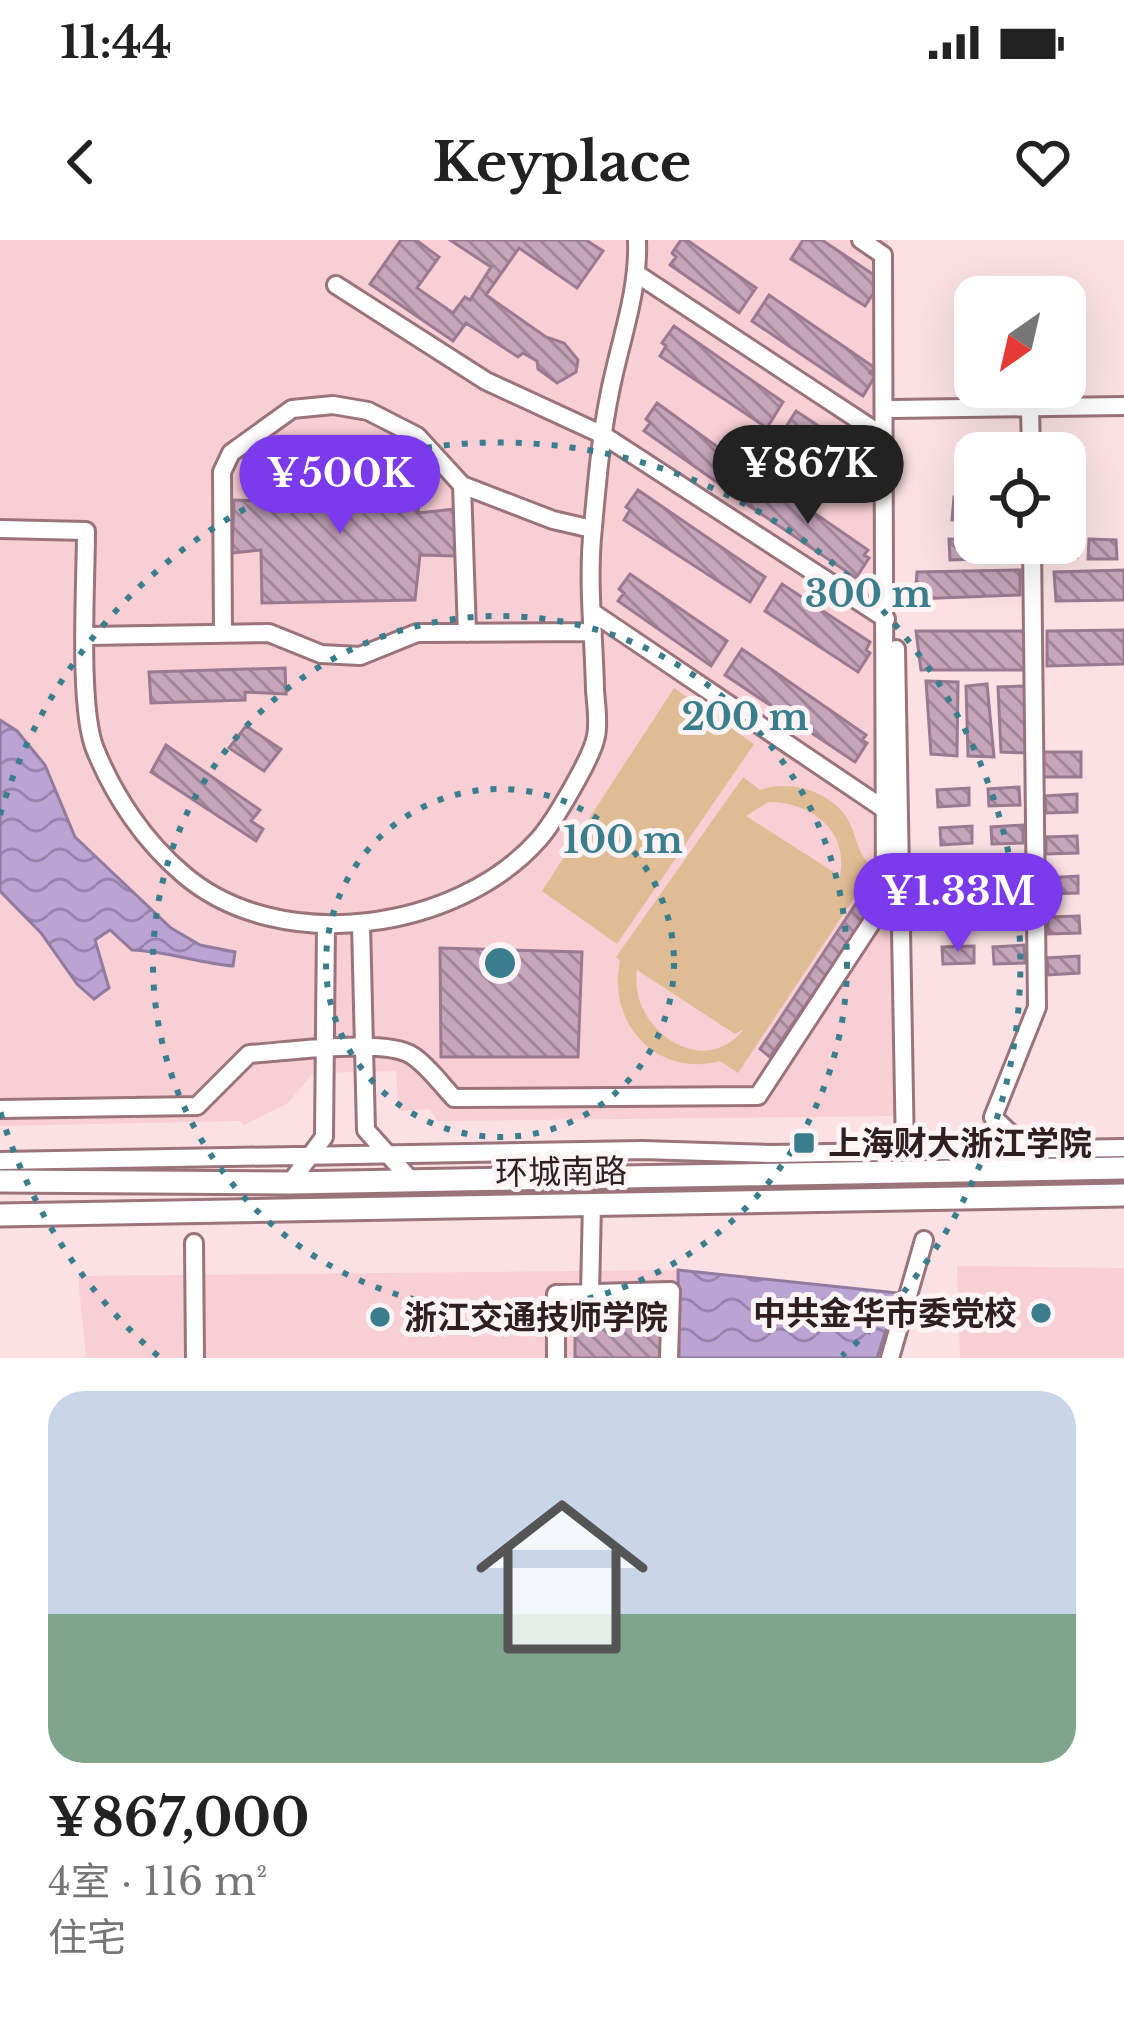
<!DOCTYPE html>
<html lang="zh">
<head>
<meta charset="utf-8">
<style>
	:root { --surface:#fff; --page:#f2f2f2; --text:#222; --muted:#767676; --accent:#7c3aed }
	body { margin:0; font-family:"Libre Baskerville","Noto Sans SC",serif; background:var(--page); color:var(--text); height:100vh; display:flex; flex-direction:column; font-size:45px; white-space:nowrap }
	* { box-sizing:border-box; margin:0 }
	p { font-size:39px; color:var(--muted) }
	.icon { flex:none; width:66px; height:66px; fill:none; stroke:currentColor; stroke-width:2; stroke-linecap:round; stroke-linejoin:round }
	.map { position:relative; height:1118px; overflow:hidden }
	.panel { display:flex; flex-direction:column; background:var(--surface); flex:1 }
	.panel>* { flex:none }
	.needle { width:78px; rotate:214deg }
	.controls { position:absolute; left:954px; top:36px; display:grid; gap:24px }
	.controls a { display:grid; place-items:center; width:132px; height:132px; border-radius:24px; background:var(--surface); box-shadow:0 12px 48px #0002; font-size:60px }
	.price { position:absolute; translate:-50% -102px; padding:0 27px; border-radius:42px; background:var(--accent); color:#fff; font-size:39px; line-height:78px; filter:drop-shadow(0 3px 6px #0008) }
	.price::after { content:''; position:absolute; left:50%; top:72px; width:36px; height:27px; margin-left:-18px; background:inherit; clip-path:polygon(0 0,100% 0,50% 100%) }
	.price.active { background:#222; color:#fff }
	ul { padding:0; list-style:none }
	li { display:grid; align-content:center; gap:24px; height:636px; padding:0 48px }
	li span { display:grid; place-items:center; height:372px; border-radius:36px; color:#555 }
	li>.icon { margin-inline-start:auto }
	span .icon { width:216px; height:216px; fill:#fffc; stroke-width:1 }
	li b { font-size:51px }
	.status { display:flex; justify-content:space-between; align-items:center; height:84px; padding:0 60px; background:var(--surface); direction:ltr }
	.status svg { height:33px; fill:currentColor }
	header { display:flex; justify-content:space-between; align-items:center; height:156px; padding:0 48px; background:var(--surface); font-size:54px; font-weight:700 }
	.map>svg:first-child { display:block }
	.built { fill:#f8cfd5 }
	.green { fill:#dfbc93; fill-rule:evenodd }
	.water { fill:url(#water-waves); stroke:#917b9f; stroke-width:3 }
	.building { fill:url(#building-back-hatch); stroke:#997a90; stroke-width:3 }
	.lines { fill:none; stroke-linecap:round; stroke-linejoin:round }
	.minor-casing { stroke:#9a747a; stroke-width:22 }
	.major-casing { stroke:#9a747a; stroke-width:27 }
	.minor { stroke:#fff; stroke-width:16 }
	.major { stroke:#fff; stroke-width:21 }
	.ring { fill:none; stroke:#3a7e8d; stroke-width:6; stroke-dasharray:6 12 }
	.poi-dot { fill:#3a7e8d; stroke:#fcf3f4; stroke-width:4.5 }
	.labels { text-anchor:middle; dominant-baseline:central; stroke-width:10; stroke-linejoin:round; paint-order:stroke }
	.poi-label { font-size:33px; font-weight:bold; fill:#2f1f22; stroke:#fcf3f4; text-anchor:start }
	.street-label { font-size:33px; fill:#2f1f22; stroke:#fcf3f4 }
	.centre { fill:#3a7e8d; stroke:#fcf3f4; stroke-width:6 }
	.ring-label { font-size:36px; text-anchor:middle; font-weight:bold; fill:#3a7e8d; stroke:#fcf3f4; stroke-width:10; stroke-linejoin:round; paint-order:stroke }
</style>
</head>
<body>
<div class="status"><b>11:44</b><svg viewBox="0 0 49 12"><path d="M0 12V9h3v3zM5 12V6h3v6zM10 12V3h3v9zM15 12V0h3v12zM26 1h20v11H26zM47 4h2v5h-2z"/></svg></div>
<header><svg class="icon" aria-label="back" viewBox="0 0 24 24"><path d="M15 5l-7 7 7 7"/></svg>Keyplace<svg class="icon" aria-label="heart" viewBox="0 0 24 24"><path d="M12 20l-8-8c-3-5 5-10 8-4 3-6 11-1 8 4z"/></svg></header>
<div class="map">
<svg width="1124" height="1118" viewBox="0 0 1124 1118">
	<defs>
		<pattern id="water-waves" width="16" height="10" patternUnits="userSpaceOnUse" patternTransform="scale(3)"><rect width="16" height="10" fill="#bba3d4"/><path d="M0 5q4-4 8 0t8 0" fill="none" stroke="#9884ac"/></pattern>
		<pattern id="building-back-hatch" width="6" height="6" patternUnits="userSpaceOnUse" patternTransform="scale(3)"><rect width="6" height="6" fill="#c6a5bb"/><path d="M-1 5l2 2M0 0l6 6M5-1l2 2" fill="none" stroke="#a18698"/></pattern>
	</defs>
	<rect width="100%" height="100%" fill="#fbe1e4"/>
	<!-- built -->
	<path class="built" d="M0 0H888L896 876 438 881 429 869 399 871 396 831 313 833 287 864 244 885 240 881 0 886Z
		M957 1026 1124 1028V1118H960Z
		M678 1030 679 1118H86L78 1036Z"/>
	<!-- green -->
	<path class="green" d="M674 448 754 504 617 704 542 651Z
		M743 537 760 550C789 539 830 551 847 578 858 597 856 615 874 628L738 833 720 821C656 838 607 783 620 721L616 717ZM768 562C811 562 849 590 840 636L746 576ZM637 730 735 794 744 789C703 842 628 788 637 730Z"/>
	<!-- water -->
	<path class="water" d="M0 480 17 491 45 525 75 597 171 688 200 705 235 712 233 726C198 723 167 711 132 710L110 690 95 700 109 748 94 759 77 744 41 693 0 651Z
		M678 1030 898 1053 877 1118H679Z"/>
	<!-- building -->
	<path class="building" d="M401 0H416L439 17 417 48 453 73 465 57 470 60 491 27 450 0H586L603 11 577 48 519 8 486 55 546 97 564 103 578 120 576 132 557 143 538 129 537 121 523 113 518 117 466 83 453 101 370 44Z
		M681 0H687L756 48 739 73 670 25 676 17 672 13Z
		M803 0H822L877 37 873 45 877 48 865 66 791 19Z
		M769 55 875 128 870 133 875 136 863 156 752 81Z
		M674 86 783 162 767 188 660 116 666 106 662 103Z
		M657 163 745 227 731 252 644 191 650 183 646 179Z
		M796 171 873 222 869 230 873 233 861 251 779 198Z
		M259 231 420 240 418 273 455 269V316L420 315 415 360 262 363 261 310 232 313 234 260 262 261Z
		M762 237 868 310 864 315 869 318 856 338 745 263Z
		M638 250 765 337 750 362 624 280 630 270 626 267Z
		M954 257 975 258 973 282 952 280Z
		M1065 295H1077V317L1051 318V303H1065Z
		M949 299 975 300 977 319 950 320Z
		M1089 299 1116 300 1117 319H1088Z
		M990 303H1016V318H990Z
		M1020 330V355L915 359 917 332Z
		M1124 330V360L1056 361 1054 332Z
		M630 334 727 401 711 426 618 361 624 353 619 349Z
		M782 344 870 402 866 410 870 413 858 432 765 371Z
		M1124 390V424L1047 426V391Z
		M916 391H1024L1025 430H921Z
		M742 409 866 495 862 500 867 503 855 522 725 435Z
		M285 428 286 454 245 452V460L151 463 149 432Z
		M926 441 958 442 957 516 931 514Z
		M987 444 994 517 968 516 966 446Z
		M1026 446V513L1001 512 998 447Z
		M246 486 281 509 264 531 229 508Z
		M166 505 260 570 251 581 263 589 256 601 151 532Z
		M1044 512H1081V537H1043Z
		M1019 547 1020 565 989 566 988 549Z
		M969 548V565L938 567 937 550Z
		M1077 554V572L1046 573 1045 556Z
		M1023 585V603L992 604 991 587Z
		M972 586V603L941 605 940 588Z
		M1077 596 1078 613 1046 614V597Z
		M971 624 972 642 941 643 940 626Z
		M1022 624 1023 641 991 642 990 625Z
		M1078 636V653L1047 654 1046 638Z
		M861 656 875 663 770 817 760 809Z
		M973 666V684L942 685 941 668Z
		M1024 666V683L993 684 992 667Z
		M1079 676 1080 693 1048 694V677Z
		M1024 705 1025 723 994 724 993 707Z
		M974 706V723L943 724 942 707Z
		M440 708 582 712 578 817H441Z
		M1079 716V733L1048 735 1047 718Z
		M662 1081 661 1118H575V1082Z"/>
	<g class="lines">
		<defs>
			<path id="minor" d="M637 34 883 196
				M336 45 486 141 603 195 886 379
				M1030 168 1031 213
				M892 169 1124 166
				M0 289 86 291C86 342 78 467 95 509 114 556 144 601 183 634 279 717 458 691 539 599 554 582 593 516 596 496 599 482 596 465 595 450 594 396 587 341 593 287 597 242 601 195 610 152 620 101 639 52 637 0
				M592 372 884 569
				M467 393 462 245 553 280 592 289
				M223 394 222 232 231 213 292 169 333 165 368 171 417 196 462 245
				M87 396 269 393 321 414 360 416 417 393 593 392
				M896 409 905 913
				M361 684 366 890 409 938
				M0 869 197 866 249 814C285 812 387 797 413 816 428 826 441 844 454 858L758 856 885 662 883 15 861 0
				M1031 913 993 877 1037 767 1032 303
				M0 921 642 910 771 914 1124 908
				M290 943 324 897 326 684
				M194 1003 195 1118
				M590 1053 592 964
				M556 1118V1054L671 1051 669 1118
				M890 1118 924 1000"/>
			<path id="major" d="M0 941 290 943 1124 928
				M0 975 1124 955"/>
		</defs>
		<!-- minor casing -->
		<use href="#minor" class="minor-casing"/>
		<!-- major casing -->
		<use href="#major" class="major-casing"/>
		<!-- minor -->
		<use href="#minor" class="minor"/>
		<!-- major -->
		<use href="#major" class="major"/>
	</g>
	<!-- distance rings -->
	<g class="ring">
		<circle cx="500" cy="723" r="174"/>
		<circle cx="500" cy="723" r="347"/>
		<path d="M158 1116A521 521 0 0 1 0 871M0 575A521 521 0 1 1 842 1116"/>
	</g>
	<!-- markers -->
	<g class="poi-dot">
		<rect x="792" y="891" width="24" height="24" rx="6"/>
		<circle cx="1041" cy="1073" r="12"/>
		<circle cx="380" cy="1077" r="12"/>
	</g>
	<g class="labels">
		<!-- poi labels -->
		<g class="poi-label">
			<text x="828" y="903">上海财大浙江学院</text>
			<text x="1017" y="1073" text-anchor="end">中共金华市委党校</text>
			<text x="404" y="1077">浙江交通技师学院</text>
		</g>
		<!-- street labels -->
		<g class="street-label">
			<text transform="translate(561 932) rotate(-1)">环城南路</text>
		</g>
	</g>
	<circle cx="500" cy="723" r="18" class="centre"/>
	<g class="ring-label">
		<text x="868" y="367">300 m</text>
		<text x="745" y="490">200 m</text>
		<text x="623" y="613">100 m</text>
	</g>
</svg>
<div class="controls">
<a><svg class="needle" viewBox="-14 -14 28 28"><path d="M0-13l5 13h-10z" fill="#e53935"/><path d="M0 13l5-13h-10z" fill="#767676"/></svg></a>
<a><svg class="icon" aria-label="locate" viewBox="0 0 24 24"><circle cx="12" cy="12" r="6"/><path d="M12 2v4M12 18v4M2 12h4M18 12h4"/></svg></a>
</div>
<b class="price active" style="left:808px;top:287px">¥867K</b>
<b class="price" style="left:340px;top:297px">¥500K</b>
<b class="price" style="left:958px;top:715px">¥1.33M</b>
</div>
<section class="panel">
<ul>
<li><span style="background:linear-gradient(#c9d6e8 60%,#7fa58c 0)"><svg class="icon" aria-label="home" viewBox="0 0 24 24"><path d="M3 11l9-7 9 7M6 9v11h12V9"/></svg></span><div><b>¥867,000</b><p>4室 · 116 m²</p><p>住宅</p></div></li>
</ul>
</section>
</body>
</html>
